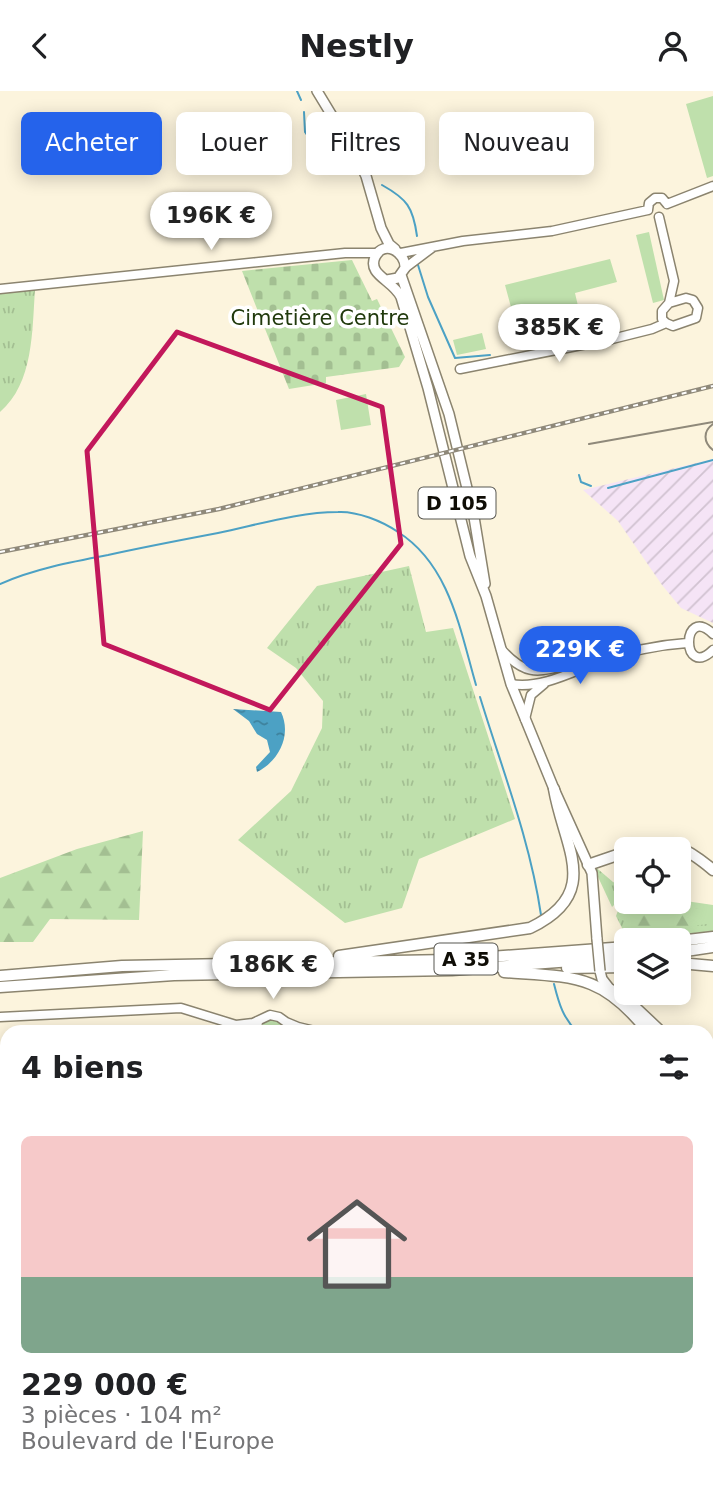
<!DOCTYPE html>
<html lang="fr">
<head>
<meta charset="utf-8">
<style>
	:root { --surface:#fff; --page:#f2f2f2; --text:#202124; --muted:#757577; --accent:#2563eb }
	body { margin:0; font-family:"DejaVu Sans",sans-serif; background:var(--page); color:var(--text); height:100vh; display:flex; flex-direction:column; font-size:26px; white-space:nowrap }
	* { box-sizing:border-box; margin:0 }
	p { font-size:23px; color:var(--muted) }
	.icon { flex:none; width:38px; height:38px; fill:none; stroke:currentColor; stroke-width:2; stroke-linecap:round; stroke-linejoin:round }
	.map { position:relative; flex:1; overflow:hidden }
	.sheet { position:absolute; left:0px; top:934px; width:714px; height:471px; display:flex; flex-direction:column; background:var(--surface); border-radius:21px 21px 0 0; box-shadow:0 4px 18px #0003 }
	.sheet>* { flex:none }
	.guide { position:absolute; left:21px; top:21px; width:672px; height:63px; display:flex; gap:14px }
	.controls { position:absolute; left:614px; top:746px; display:grid; gap:14px }
	.controls a { display:grid; place-items:center; width:77px; height:77px; border-radius:10px; background:var(--surface); box-shadow:0 4px 18px #0003; font-size:35px }
	.price { position:absolute; translate:-50% -60px; padding:0 16px; border-radius:24px; background:#fff; color:#222; font-size:23px; line-height:46px; filter:drop-shadow(0 2px 4px #0008) }
	.price::after { content:''; position:absolute; left:50%; top:42px; width:21px; height:16px; margin-left:-10px; background:inherit; clip-path:polygon(0 0,100% 0,50% 100%) }
	.price.current { background:var(--accent); color:#fff }
	ul { padding:0; list-style:none }
	li { display:grid; align-content:center; gap:14px; height:371px; padding:0 21px }
	li span { display:grid; place-items:center; height:217px; border-radius:10px; color:#555 }
	li>.icon { margin-inline-start:auto }
	span .icon { width:126px; height:126px; fill:#fffc; stroke-width:1 }
	li b { font-size:30px }
	h2 { display:flex; justify-content:space-between; align-items:center; height:84px; padding:0 21px; font-size:30px }
	.chip { padding:0 24px; border-radius:10px; background:var(--surface); box-shadow:0 4px 18px #0003; font-size:24px; line-height:63px }
	.chip.current { background:var(--accent); color:#fff }
	header { display:flex; justify-content:space-between; align-items:center; height:91px; padding:0 21px; background:var(--surface); font-size:32px; font-weight:700 }
	.map>svg:first-child { display:block }
	.industrial { fill:url(#industrial-furrows) }
	.grass { fill:url(#grass-tufts) }
	.forest { fill:url(#forest-firs) }
	.cemetery { fill:url(#cemetery-stones) }
	.park { fill:#bfe0ac }
	.water { fill:url(#water-ripples) }
	.lines { fill:none; stroke-linecap:round; stroke-linejoin:round }
	.stream { stroke:#4ca1c4; stroke-width:2 }
	.taxiway { stroke:#c6beac; stroke-width:16 }
	.runway { stroke:#c6beac; stroke-width:40 }
	.secondary-casing { stroke:#8b846f; stroke-width:11 }
	.primary-casing { stroke:#8b846f; stroke-width:12 }
	.highway-casing { stroke:#8b846f; stroke-width:13 }
	.secondary { stroke:#fff; stroke-width:8 }
	.primary { stroke:#fff; stroke-width:9 }
	.highway { stroke:#fff; stroke-width:10 }
	.tram { stroke:#8f897a; stroke-width:2 }
	.rail-casing { stroke:#8f897a; stroke-width:4.5 }
	.rail { stroke:#fff; stroke-width:2; stroke-dasharray:5; stroke-linecap:butt }
	.primary-bridge-casing { stroke:#8b846f; stroke-width:12; stroke-linecap:butt }
	.primary-bridge { stroke:#fff; stroke-width:9 }
	.marked { fill:none; stroke:#c2185b; stroke-width:5; stroke-linejoin:round }
	.labels { text-anchor:middle; dominant-baseline:central; stroke-width:7; stroke-linejoin:round; paint-order:stroke }
	.shield { fill:#fff; stroke:#575651; stroke-width:2 }
	.shield-label { font-size:19px; font-weight:bold; fill:#0f0d06 }
	.park-label { font-size:21px; fill:#213a0d; stroke:#fff }
</style>
</head>
<body>
<header><svg class="icon" aria-label="back" viewBox="0 0 24 24"><path d="M15 5l-7 7 7 7"/></svg>Nestly<svg class="icon" aria-label="person" viewBox="0 0 24 24"><circle cx="12" cy="8" r="4"/><path d="M4 21q1-7 8-7t8 7"/></svg></header>
<div class="map">
<svg width="713" height="1404" viewBox="0 0 713 1404">
	<defs>
		<pattern id="industrial-furrows" width="10" height="10" patternUnits="userSpaceOnUse" patternTransform="scale(1.75)"><rect width="10" height="10" fill="#f5e4f6"/><path d="M-1 1l2-2M0 10L10 0M9 11l2-2" fill="none" stroke="#d1c2d1"/></pattern>
		<pattern id="grass-tufts" width="24" height="20" patternUnits="userSpaceOnUse" patternTransform="scale(1.75)"><rect width="24" height="20" fill="#bfe0ac"/><path d="M3 7l-1-3M5 7V3M7 7l1-3M15 17l-1-3M17 17v-4M19 17l1-3" fill="none" stroke="#a3bf92"/></pattern>
		<pattern id="forest-firs" width="22" height="20" patternUnits="userSpaceOnUse" patternTransform="scale(1.75)"><rect width="22" height="20" fill="#bfe0ac"/><path d="M5 1l3.5 6h-7zM16 11l3.5 6h-7z" fill="#a3bf92"/></pattern>
		<pattern id="cemetery-stones" width="16" height="16" patternUnits="userSpaceOnUse" patternTransform="scale(1.75)"><rect width="16" height="16" fill="#bfe0ac"/><path d="M2 7V4a2 2 0 0 1 4 0v3zM10 15v-3a2 2 0 0 1 4 0v3z" fill="#a3bf92"/></pattern>
		<pattern id="water-ripples" width="26" height="14" patternUnits="userSpaceOnUse" patternTransform="scale(1.75)"><rect width="26" height="14" fill="#4ca1c4"/><path d="M2 4q2-2 4 0t4 0M15 11q2-2 4 0t4 0" fill="none" stroke="#3e829d"/></pattern>
	</defs>
	<rect width="100%" height="100%" fill="#fcf4dd"/>
	<!-- industrial -->
	<path class="industrial" d="M713 368V532L681 517 662 494 618 430 583 399Z"/>
	<!-- grass -->
	<path class="grass" d="M35 199C32 239 34 292 0 321V202Z
		M409 475 426 541 453 537 515 728 419 768 402 817 345 832 238 749 291 700 322 637 323 610 296 577 267 557 317 495Z
		M592 773 613 791 626 796V802L612 816Z
		M626 808V810L679 809 713 814V840L628 849 616 825 620 814Z
		M272 928 281 933 283 941H260L263 932Z
		M85 1398H143V1404H84Z
		M198 1398H287L286 1404H197Z"/>
	<!-- forest -->
	<path class="forest" d="M143 740 139 829 50 828 33 851H0V787L77 758Z
		M644 810 713 820V832L642 843 631 838 624 826 628 815Z"/>
	<!-- cemetery -->
	<path class="cemetery" d="M352 169 372 210 377 208 405 266 399 276 326 286V292L289 298 242 180Z"/>
	<!-- park -->
	<path class="park" d="M713 5V85L707 87 686 13Z
		M649 141 664 209 653 212 636 144Z
		M610 168 617 191 575 202 578 215 515 231 505 194Z
		M482 242 486 258 457 264 453 249Z
		M366 303 371 334 341 339 336 309Z"/>
	<!-- water -->
	<path class="water" d="M233 618 281 621C292 644 279 670 257 681L256 676 270 661 267 649 257 643 249 630Z"/>
	<g class="lines">
		<!-- stream -->
		<path class="stream" d="M297 0 301 9
			M304 21 305 41 317 58 340 68 355 82
			M382 94C407 108 413 116 417 145
			M418 174 428 206 455 267 490 264
			M579 384 581 391 591 395
			M608 397 713 369
			M0 493C34 478 71 471 108 464 144 456 181 449 218 442 257 434 298 421 338 421 357 420 382 430 398 441 450 474 460 539 476 594
			M480 606C502 678 530 749 541 824
			M554 893C559 913 563 927 578 942
			M707 1307H713"/>
		<!-- taxiway -->
		<path class="taxiway" d="M0 1296 7 1305
			M73 1404 74 1398"/>
		<!-- runway -->
		<path class="runway" d="M170 1404V1398"/>
		<defs>
			<path id="secondary" d="M667 113 713 95
				M648 119 649 112 655 107H662L667 113
				M659 126 674 190 669 212 662 220V228L666 232
				M401 162 463 150 552 140 648 119
				M405 177 433 156
				M0 198 345 162H378
				M460 278 612 248 652 238 666 232 673 235 696 227 698 217 693 209 686 207 669 212
				M713 543C681 512 681 590 713 559
				M501 558C536 598 550 569 591 573
				M511 593C540 598 570 582 596 572 625 561 656 554 687 552
				M525 628 531 604 544 593
				M0 926 181 917 236 934 250 942
				M236 934 253 932 270 924 279 926 286 931 298 936 323 942
				M256 942 258 931
				M707 999 713 996"/>
			<path id="primary" d="M317 0 357 66 366 85 381 137 389 153 395 158
				M401 184 449 323 474 426 485 493
				M387 189 398 187 405 177C406 161 384 148 375 166 367 184 393 189 401 206L428 297 470 465 486 505 511 593 554 698 592 782 597 848
				M600 880 602 888 609 897 627 908 663 942"/>
			<path id="highway" d="M636 758C670 747 687 757 713 779
				M588 774 626 761
				M679 850 713 846
				M679 861 713 856
				M339 865 530 837C603 802 564 757 554 698
				M679 872 713 875
				M567 877 626 876
				M504 881C574 886 602 882 649 942
				M0 885 122 875 450 869 626 856
				M0 896 174 884 452 879 626 866
				M707 958 713 956
				M707 967 713 964
				M707 1045 713 1057"/>
		</defs>
		<!-- secondary casing -->
		<use href="#secondary" class="secondary-casing"/>
		<!-- primary casing -->
		<use href="#primary" class="primary-casing"/>
		<!-- highway casing -->
		<use href="#highway" class="highway-casing"/>
		<!-- secondary -->
		<use href="#secondary" class="secondary"/>
		<!-- primary -->
		<use href="#primary" class="primary"/>
		<!-- highway -->
		<use href="#highway" class="highway"/>
		<!-- tram -->
		<path class="tram" d="M713 333C703 340 703 351 713 359
			M589 353 713 331"/>
		<defs>
			<path id="rail" d="M0 461 219 418 713 295"/>
		</defs>
		<!-- rail casing -->
		<use href="#rail" class="rail-casing"/>
		<!-- rail -->
		<use href="#rail" class="rail"/>
		<defs>
			<path id="primary-bridge" d="M597 848 600 880"/>
		</defs>
		<!-- primary-bridge casing -->
		<use href="#primary-bridge" class="primary-bridge-casing"/>
		<!-- primary-bridge -->
		<use href="#primary-bridge" class="primary-bridge"/>
	</g>
	<!-- marked area -->
	<path class="marked" d="M177 241 382 316 401 453 270 619 104 553 87 360Z"/>
	<g class="labels">
		<!-- shield labels -->
		<g class="shield">
			<rect x="418.5" y="396.5" width="77" height="31" rx="5"/>
			<rect x="434.5" y="852.5" width="63" height="31" rx="5"/>
		</g>
		<g class="shield-label">
			<text x="457" y="412">D 105</text>
			<text x="466" y="868">A 35</text>
		</g>
		<!-- park labels -->
		<g class="park-label">
			<text x="320" y="227">Cimetière Centre</text>
		</g>
	</g>
</svg>
<div class="controls">
<a><svg class="icon" aria-label="locate" viewBox="0 0 24 24"><circle cx="12" cy="12" r="6"/><path d="M12 2v4M12 18v4M2 12h4M18 12h4"/></svg></a>
<a><svg class="icon" aria-label="layers" viewBox="0 0 24 24"><path d="M12 4l9 5-9 5-9-5zM3 14l9 5 9-5"/></svg></a>
</div>
<b class="price" style="left:211px;top:161px">196K €</b>
<b class="price" style="left:559px;top:273px">385K €</b>
<b class="price current" style="left:580px;top:595px">229K €</b>
<b class="price" style="left:273px;top:910px">186K €</b>
<div class="guide">
<a class="chip current">Acheter</a>
<a class="chip">Louer</a>
<a class="chip">Filtres</a>
<a class="chip">Nouveau</a>
</div>
<section class="sheet">
<h2>4 biens<svg class="icon" aria-label="filters" viewBox="0 0 24 24"><path d="M4 7h16M4 17h16"/><circle cx="9" cy="7" r="2"/><circle cx="15" cy="17" r="2"/></svg></h2>
<ul>
<li><span style="background:linear-gradient(#f6c9c9 65%,#7fa58c 0)"><svg class="icon" aria-label="home" viewBox="0 0 24 24"><path d="M3 11l9-7 9 7M6 9v11h12V9"/></svg></span><div><b>229 000 €</b><p>3 pièces · 104 m²</p><p>Boulevard de l'Europe</p></div></li>
</ul>
</section>
</div>
</body>
</html>
